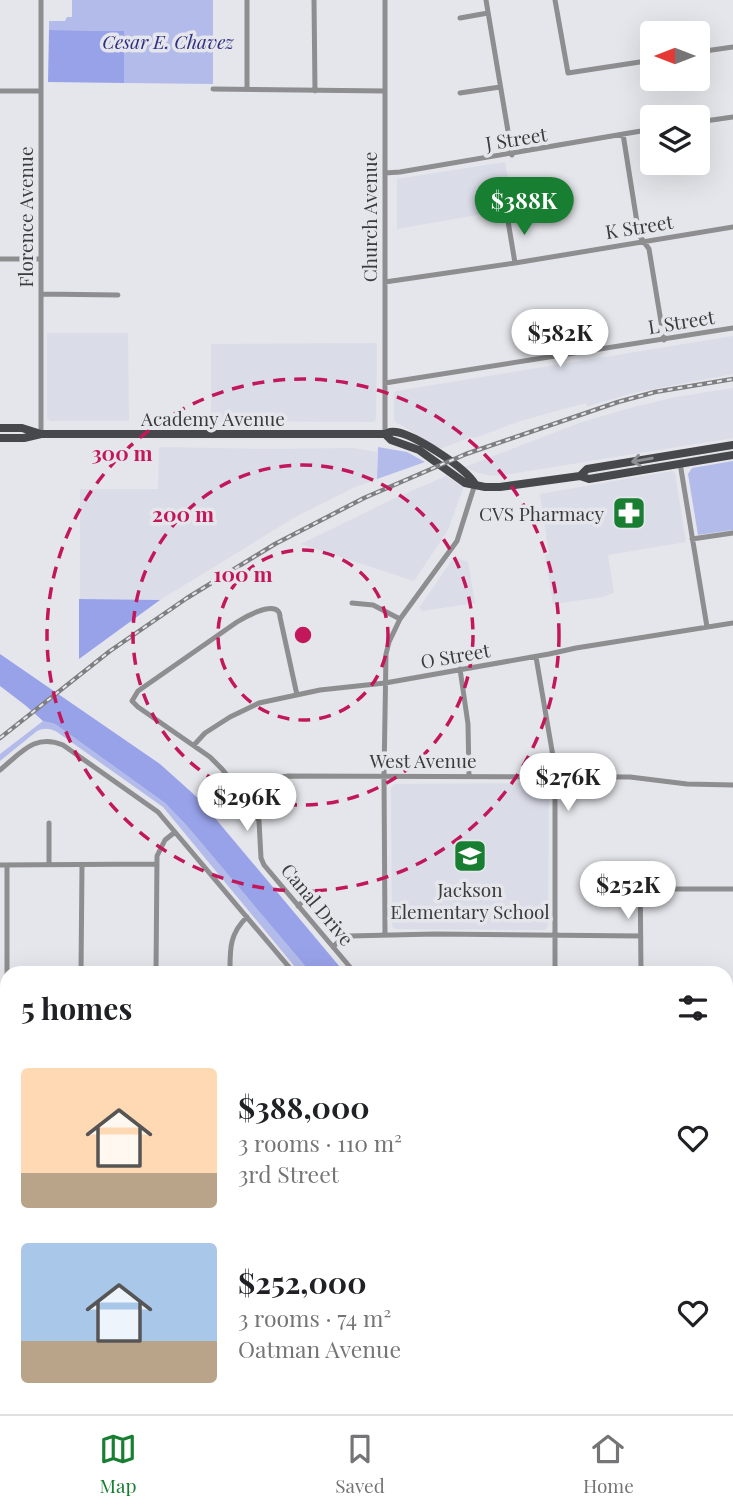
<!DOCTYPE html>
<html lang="en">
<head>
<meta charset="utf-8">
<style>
	:root { --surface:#fff; --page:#f6f6f6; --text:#202124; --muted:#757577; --line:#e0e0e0; --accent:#187e31 }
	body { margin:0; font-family:"Playfair Display",serif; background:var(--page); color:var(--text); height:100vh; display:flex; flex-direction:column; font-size:26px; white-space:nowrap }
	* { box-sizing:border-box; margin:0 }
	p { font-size:23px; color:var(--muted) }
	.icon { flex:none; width:38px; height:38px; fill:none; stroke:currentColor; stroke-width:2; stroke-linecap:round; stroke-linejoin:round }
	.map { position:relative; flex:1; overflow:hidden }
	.side { position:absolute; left:0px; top:966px; width:733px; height:448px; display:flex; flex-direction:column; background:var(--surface); border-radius:21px 21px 0 0; box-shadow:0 7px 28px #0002 }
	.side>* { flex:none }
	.needle { width:46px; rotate:270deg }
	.controls { position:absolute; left:640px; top:21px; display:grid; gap:14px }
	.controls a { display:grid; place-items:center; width:70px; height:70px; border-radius:7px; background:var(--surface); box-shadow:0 7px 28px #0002; font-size:35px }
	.price { position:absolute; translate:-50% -60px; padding:0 16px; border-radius:24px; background:#fff; color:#222; font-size:23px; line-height:46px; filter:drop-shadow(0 2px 4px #0008) }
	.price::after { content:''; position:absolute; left:50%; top:42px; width:21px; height:16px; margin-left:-10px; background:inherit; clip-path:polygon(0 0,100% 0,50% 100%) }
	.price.on { background:var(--accent); color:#fff }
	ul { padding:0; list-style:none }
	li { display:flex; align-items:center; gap:21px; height:175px; padding:0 21px }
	li span { display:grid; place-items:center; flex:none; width:196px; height:140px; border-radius:7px; color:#555 }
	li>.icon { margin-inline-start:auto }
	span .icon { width:84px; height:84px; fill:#fffc; stroke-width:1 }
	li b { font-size:30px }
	h2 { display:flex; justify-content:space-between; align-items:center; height:84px; padding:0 21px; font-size:30px }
	.tabs { display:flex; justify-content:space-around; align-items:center; height:98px; border-top:2px solid var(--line); background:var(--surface); font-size:19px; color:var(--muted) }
	.tabs a { display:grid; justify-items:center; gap:4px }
	.tabs .on { color:var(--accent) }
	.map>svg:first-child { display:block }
	.built { fill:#dadce8 }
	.green { fill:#b3bbea }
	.water { fill:#98a2e9 }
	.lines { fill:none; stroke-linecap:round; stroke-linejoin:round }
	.minor { stroke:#8e8e90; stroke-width:5 }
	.tertiary { stroke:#8e8e90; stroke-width:6 }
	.primary { stroke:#47484b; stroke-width:8 }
	.rail-casing { stroke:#7f7f82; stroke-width:4.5 }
	.rail { stroke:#e5e6eb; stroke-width:2; stroke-dasharray:5; stroke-linecap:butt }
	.oneway { stroke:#8e8f93 }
	.ring { fill:none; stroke:#c2185b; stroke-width:3.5; stroke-dasharray:12 9 }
	.labels { text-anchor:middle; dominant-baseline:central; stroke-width:7; stroke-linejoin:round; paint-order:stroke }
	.park-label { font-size:19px; font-style:italic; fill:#302f81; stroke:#e5e6eb }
	.street-label { font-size:19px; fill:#3b3b3d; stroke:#e5e6eb }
	.poi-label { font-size:19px; fill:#3b3b3d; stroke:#e5e6eb; text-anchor:end }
	.centre { fill:#c2185b; stroke:#e5e6eb; stroke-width:3.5 }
	.ring-label { font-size:21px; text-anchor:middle; font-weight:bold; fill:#c2185b; stroke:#e5e6eb; stroke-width:7; stroke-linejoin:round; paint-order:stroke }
</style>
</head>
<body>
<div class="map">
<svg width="733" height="1414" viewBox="0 0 733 1414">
	<rect width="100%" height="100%" fill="#e5e6eb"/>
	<!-- built -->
	<path class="built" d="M505 162 511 196V209L397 229V179Z
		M47 333H128L129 421H50L47 418Z
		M733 336V374L633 393 595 404 587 407 586 403 520 421 475 438 471 437 440 449 396 422 394 419V394L396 391Z
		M377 343 376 419 374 422 211 421V344Z
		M733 388V438L510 474 493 476 478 473 465 467 579 423 630 408 676 397Z
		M159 447 264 449 353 448 377 452V479L353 488 297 516 160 600 80 599V489H158Z
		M672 471 675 473 686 542 608 555 614 593 603 597 553 604 545 555 549 554 540 494Z
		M446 476 463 486V489L448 530 414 581 301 544 393 499Z
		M454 557 468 562 475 603 423 611 419 608Z
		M545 783 549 786 548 926 545 930 395 929 392 926 391 787 394 784Z"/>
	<!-- green -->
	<path class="green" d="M72 0H213V84L124 83V31L49 30V21H65L67 17H72Z
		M378 447 407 452 425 462 377 479Z
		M733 461V530L698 535 688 474 692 468Z
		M43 721 55 724 165 803 187 826 311 973H300L163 807 57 732C49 728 44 728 37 731L0 761V754Z"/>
	<!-- water -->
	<path class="water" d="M49 30 124 31V83L48 82Z
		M79 599H80L160 600 79 659Z
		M0 654 160 764 199 799 345 973H311L187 826 165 803 55 724 43 721 25 705 0 686Z"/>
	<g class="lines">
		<!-- minor -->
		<path class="minor" d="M247 0V89
			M314 0 315 91
			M385 0V434
			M486 0 512 155
			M555 0 568 73 653 60
			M460 18 488 13
			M698 52 733 47
			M213 89 385 91
			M0 91H41
			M460 93 500 87
			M698 122 733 117
			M623 134 639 235 649 249 664 340
			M385 173 400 172 653 129
			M507 215 515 263
			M0 259H40
			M385 282 515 263 733 227
			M41 294 118 295
			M385 383 733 328
			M41 434V0
			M680 463 707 627
			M692 539 733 533
			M352 603 373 605 400 619
			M536 657 555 768V973
			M460 669 468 724 469 776
			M297 695 280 617C280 615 279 612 278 611 270 603 245 617 237 622L138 691 132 701 138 707 210 757 222 769 253 808 259 821 261 858 264 865 355 973
			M194 745 205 733 230 717 259 703 320 690 385 683 549 654 576 648 733 623
			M0 770C21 753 35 733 63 745L158 812 294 973
			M245 797C258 786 270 778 288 776L630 777 687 784 733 785
			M49 823V864
			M0 865 156 864
			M640 867 641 973
			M641 889H733
			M298 906 313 892
			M385 935 384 776 386 654 389 642 400 619 457 541 475 484
			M333 947 342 938 349 936 435 934 641 936
			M81 973 82 865
			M156 973 157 856 165 840 175 832
			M230 973C230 950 229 934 247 917
			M726 993H733
			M7 1134V865
			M0 1144H7
			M726 1200H733
			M726 1281H733
			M0 1300 7 1299
			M726 1359H733
			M0 1368 7 1367
			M195 1407V1414
			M589 1407 592 1414
			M384 1414V1407"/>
		<!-- tertiary -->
		<path class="tertiary" d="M726 1097H733"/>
		<!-- primary -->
		<path class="primary" d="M0 428H22L41 434H385C390 432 390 431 396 432 415 435 465 467 475 484
			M385 434 391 440 419 450 465 483 485 487H500L580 476 589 479 733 455
			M0 438H24L41 434
			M580 476 587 469 733 445"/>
		<defs>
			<path id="rail" d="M0 738 110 651 187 598 275 544 364 498 466 454 618 402 655 392 733 379"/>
		</defs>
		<!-- rail casing -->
		<use href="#rail" class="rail-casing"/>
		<!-- rail -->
		<use href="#rail" class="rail"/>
	</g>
	<!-- one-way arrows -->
	<defs><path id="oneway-shaft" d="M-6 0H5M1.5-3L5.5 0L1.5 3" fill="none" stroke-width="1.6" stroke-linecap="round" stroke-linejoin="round" transform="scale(1.75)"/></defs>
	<use class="oneway" href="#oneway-shaft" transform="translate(642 460) rotate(170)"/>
	<!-- distance rings -->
	<g class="ring">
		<circle cx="303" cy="635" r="85"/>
		<circle cx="303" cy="635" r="170"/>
		<circle cx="303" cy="635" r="256"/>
	</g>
	<!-- icons -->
	<defs>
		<symbol id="pharmacy-square" viewBox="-11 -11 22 22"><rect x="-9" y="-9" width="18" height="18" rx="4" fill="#187e31" stroke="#e5e6eb"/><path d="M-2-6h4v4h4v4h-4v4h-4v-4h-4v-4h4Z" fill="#fff"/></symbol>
		<symbol id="school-square" viewBox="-11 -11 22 22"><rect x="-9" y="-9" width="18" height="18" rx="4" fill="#187e31" stroke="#e5e6eb"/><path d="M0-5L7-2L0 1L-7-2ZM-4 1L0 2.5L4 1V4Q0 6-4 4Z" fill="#fff"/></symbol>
	</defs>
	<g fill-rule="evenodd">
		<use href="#pharmacy-square" x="610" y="494" width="38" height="38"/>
		<use href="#school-square" x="451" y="837" width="38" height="38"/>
	</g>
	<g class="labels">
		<!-- park labels -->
		<g class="park-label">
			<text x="168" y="41">Cesar E. Chavez</text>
		</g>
		<!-- street labels -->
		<g class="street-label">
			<text transform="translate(516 138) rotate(-9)">J Street</text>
			<text transform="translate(25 217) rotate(-90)">Florence Avenue</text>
			<text transform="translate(369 217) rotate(-90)">Church Avenue</text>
			<text transform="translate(639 226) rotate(-9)">K Street</text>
			<text transform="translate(681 321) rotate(-9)">L Street</text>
			<text x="213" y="418">Academy Avenue</text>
			<text transform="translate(455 655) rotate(-10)">O Street</text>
			<text x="423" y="760">West Avenue</text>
			<text transform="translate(318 904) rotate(50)">Canal Drive</text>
		</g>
		<!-- poi labels -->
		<g class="poi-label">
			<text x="604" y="513">CVS Pharmacy</text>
			<text x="470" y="889" text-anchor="middle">Jackson<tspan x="470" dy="22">Elementary School</tspan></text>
		</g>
	</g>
	<circle cx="303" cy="635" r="10" class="centre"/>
	<g class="ring-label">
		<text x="122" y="461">300 m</text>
		<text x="183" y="522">200 m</text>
		<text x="243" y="582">100 m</text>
	</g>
</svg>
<div class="controls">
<a><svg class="needle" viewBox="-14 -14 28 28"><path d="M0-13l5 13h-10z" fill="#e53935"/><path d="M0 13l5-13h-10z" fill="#757577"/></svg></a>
<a><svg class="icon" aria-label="layers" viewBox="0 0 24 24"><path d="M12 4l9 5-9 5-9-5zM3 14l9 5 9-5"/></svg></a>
</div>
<b class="price on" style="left:524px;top:237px">$388K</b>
<b class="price" style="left:560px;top:369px">$582K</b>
<b class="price" style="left:568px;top:813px">$276K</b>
<b class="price" style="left:247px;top:833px">$296K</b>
<b class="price" style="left:628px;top:921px">$252K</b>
<section class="side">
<h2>5 homes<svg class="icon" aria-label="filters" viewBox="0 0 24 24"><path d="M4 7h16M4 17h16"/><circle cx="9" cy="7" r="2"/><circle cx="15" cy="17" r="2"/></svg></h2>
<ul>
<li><span style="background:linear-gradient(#ffd9b3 75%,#b9a48a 0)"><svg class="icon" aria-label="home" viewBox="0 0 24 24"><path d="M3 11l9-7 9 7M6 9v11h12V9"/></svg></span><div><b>$388,000</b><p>3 rooms · 110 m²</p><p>3rd Street</p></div><svg class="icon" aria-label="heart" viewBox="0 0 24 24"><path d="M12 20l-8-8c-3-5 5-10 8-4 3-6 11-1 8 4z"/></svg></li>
<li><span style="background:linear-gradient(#a9c7e8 70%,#b9a48a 0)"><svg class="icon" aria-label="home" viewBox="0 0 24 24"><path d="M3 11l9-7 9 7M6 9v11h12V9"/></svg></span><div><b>$252,000</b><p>3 rooms · 74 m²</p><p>Oatman Avenue</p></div><svg class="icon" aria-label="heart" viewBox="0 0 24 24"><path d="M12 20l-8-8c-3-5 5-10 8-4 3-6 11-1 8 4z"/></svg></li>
</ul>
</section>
</div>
<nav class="tabs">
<a class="on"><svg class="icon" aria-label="map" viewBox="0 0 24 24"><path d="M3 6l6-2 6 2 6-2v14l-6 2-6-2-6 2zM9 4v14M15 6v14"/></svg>Map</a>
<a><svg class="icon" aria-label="saved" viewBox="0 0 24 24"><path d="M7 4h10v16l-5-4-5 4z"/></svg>Saved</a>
<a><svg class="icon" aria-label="home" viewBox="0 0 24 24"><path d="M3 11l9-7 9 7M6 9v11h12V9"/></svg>Home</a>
</nav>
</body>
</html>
